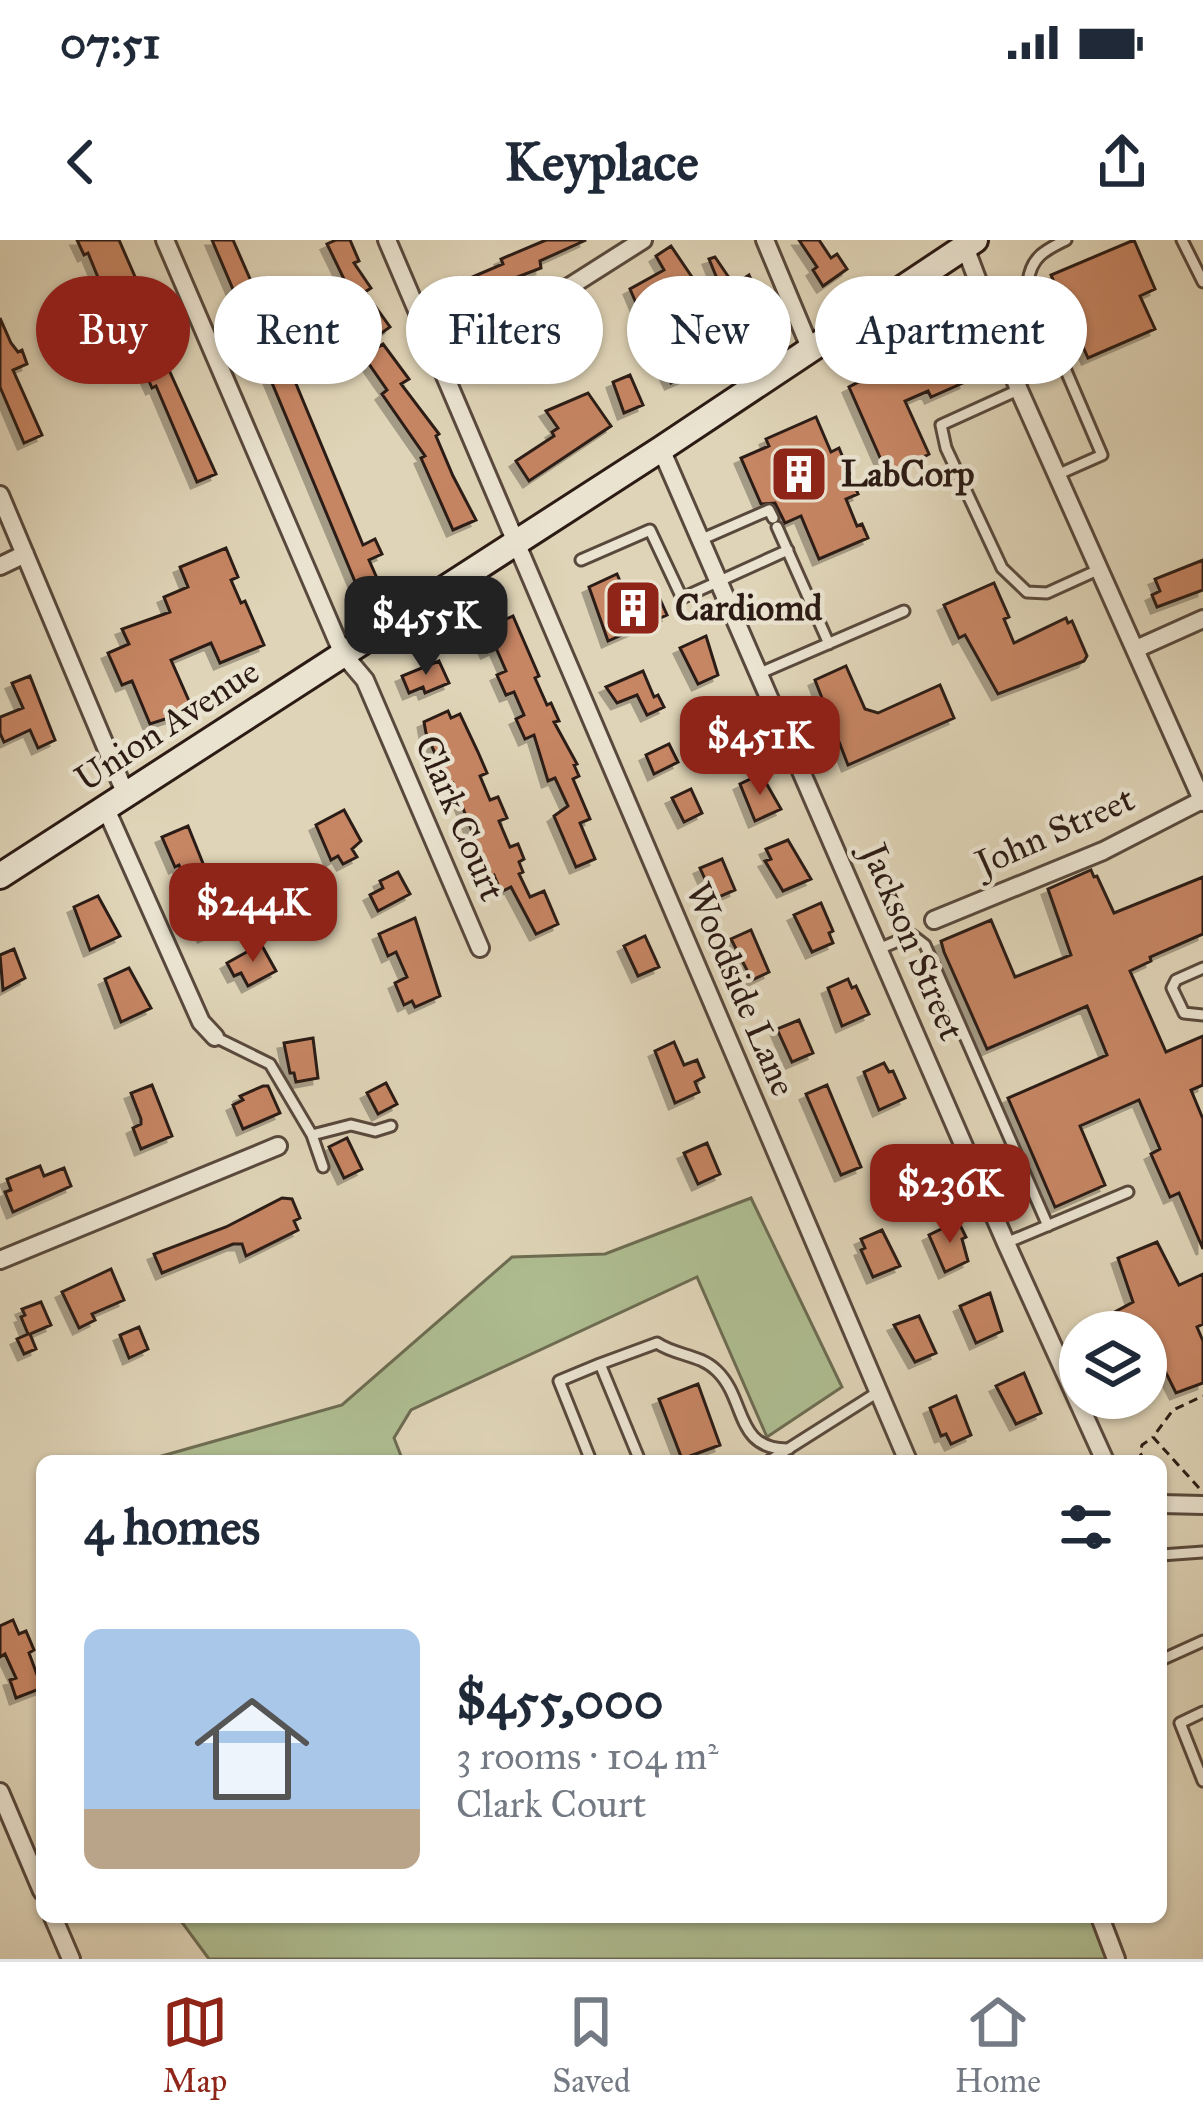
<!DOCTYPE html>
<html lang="en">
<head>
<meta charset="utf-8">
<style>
	:root { --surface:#fff; --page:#f6f6f7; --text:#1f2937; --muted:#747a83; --line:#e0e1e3; --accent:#8f2418 }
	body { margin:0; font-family:"IM FELL Great Primer",serif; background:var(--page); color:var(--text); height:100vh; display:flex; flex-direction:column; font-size:45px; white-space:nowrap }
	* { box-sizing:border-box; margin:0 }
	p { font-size:39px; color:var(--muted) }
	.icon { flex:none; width:66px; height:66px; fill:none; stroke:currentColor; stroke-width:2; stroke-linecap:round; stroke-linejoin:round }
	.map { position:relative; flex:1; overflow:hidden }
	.panel { position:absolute; left:36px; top:1215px; width:1131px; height:468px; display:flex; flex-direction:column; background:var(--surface); border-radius:18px; box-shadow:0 3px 9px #0004 }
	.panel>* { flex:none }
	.hud { position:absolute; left:36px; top:36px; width:1131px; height:108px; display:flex; gap:24px }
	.tools { position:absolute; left:1059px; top:1071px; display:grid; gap:24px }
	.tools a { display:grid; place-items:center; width:108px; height:108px; border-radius:50%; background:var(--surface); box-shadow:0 3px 9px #0004; font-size:60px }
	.price { position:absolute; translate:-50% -102px; padding:0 27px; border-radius:24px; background:var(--accent); color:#fff; font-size:39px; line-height:78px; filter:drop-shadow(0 3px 6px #0008) }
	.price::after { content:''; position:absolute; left:50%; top:72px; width:36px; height:27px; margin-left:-18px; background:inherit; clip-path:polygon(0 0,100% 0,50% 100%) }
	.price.current { background:#222; color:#fff }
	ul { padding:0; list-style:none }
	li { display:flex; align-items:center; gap:36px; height:300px; padding:0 48px }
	li span { display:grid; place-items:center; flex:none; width:336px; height:240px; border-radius:18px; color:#555 }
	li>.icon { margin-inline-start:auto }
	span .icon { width:144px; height:144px; fill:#fffc; stroke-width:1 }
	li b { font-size:51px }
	h2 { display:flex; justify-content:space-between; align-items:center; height:144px; padding:0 48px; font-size:51px }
	.tag { padding:0 42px; border-radius:54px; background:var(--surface); box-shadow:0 3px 9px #0004; font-size:42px; line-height:108px }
	.tag.current { background:var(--accent); color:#fff }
	.status { display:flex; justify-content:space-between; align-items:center; height:84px; padding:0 60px; background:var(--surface); direction:ltr }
	.status svg { height:33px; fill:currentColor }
	header { display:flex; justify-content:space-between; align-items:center; height:156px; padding:0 48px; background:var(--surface); font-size:54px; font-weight:700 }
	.menu { display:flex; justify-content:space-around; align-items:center; height:168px; border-top:3px solid var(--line); background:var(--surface); font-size:33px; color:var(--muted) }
	.menu a { display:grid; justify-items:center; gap:6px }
	.menu .current { color:var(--accent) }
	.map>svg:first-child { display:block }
	.green { fill:#aebd91; stroke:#6d6c52; stroke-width:3 }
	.building { fill:#c68564; stroke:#2c1b14; stroke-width:3; filter:url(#shadow) }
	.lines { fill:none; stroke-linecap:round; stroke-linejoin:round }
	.lane-casing { stroke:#59493d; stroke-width:15 }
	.street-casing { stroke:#59493d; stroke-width:22 }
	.secondary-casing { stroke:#2c1b14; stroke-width:30 }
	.path { stroke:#2c1b14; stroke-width:3; stroke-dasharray:9 6; stroke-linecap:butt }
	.lane { stroke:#eae3d0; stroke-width:9 }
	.street { stroke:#eae3d0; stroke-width:16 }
	.secondary { stroke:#eae3d0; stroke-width:24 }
	.labels { text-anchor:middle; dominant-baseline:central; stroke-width:9; stroke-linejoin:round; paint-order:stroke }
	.poi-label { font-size:36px; font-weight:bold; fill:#2c1b14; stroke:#eae3d0; text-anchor:start }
	.street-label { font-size:36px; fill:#2c1b14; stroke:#eae3d0 }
</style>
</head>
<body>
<div class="status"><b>07:51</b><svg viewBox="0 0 49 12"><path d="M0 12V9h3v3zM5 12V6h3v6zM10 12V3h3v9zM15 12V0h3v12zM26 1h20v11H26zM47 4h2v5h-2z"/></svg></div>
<header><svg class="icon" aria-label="back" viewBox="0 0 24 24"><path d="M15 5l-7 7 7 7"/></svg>Keyplace<svg class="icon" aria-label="share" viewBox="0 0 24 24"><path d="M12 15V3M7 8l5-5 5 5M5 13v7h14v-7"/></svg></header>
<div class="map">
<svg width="1203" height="1719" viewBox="0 0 1203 1719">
	<defs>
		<filter id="shadow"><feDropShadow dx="-6" dy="6" stdDeviation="0" flood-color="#0004"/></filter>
	</defs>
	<rect width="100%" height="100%" fill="#dfd4b7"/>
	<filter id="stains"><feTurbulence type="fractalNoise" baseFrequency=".00167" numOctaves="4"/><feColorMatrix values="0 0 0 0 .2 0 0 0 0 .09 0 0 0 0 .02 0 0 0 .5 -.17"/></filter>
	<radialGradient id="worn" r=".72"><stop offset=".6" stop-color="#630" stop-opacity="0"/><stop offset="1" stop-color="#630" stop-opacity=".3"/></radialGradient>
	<!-- green -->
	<path class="green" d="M751 958 842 1147 767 1197 697 1037 411 1170 394 1198 403 1221H144L342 1165 512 1017 605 1014Z
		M178 1677H1103L1121 1719H209Z"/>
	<!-- building -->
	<path class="building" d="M77 0H119L150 71 146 73 160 110 216 234 197 242 156 146 152 148 139 119 133 122 124 101 138 96 127 70 122 72 112 49 104 52 88 13 84 15Z
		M212 0H233L251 41 259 39 274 76 278 75 286 94 277 98 363 305 375 299 382 314 369 320 376 336 356 344 257 107 252 108 244 89 249 87Z
		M336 0H350L359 21 354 23 371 48 365 52 390 87 369 102 333 50 345 41 327 4Z
		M546 0H586L540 21 541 28 494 46 497 53 452 74 444 56 473 43 470 38 503 24 501 19Z
		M799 0H819L831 18 837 14 847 29 823 46 813 30 817 27Z
		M1134 0 1155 49 1140 56 1155 89 1088 118 1051 35Z
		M671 6 694 40 639 70 630 49 664 30 656 16Z
		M715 17 734 45 749 35 757 53 752 55 771 83 713 121 707 119 690 93 708 81 716 93 734 80 709 19Z
		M0 78 11 103 18 112 22 110 27 124 13 130 42 195 24 203 0 147Z
		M86 86 99 119 85 124 72 92Z
		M943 92 956 116 961 114 967 129 962 135 965 142 931 157 928 151 905 161 929 214 892 234 886 231 849 147 912 114 909 107Z
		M383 104 409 139 401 144 439 194 436 196 453 236 476 280 453 290 421 218 425 216 382 154 387 150 369 124 366 115Z
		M676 105 689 135 671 143 658 116Z
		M630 135 643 165 624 173 613 142Z
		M588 153 611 186 529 241 516 221 554 196 552 192 558 188 546 171Z
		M816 177 831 212 839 208 858 254 846 259 857 286 862 284 868 298 819 319 801 276 785 283 775 263 761 264 741 218 769 206 766 199Z
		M226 308 238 337 231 340 241 363 245 361 264 405 220 423 211 403 171 420 193 470 150 484 132 441 122 445 108 413 129 404 122 389 170 372 164 357 188 347 180 327Z
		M1203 320V350L1157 367 1152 355 1160 351 1155 339Z
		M617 334 628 360 655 348 667 375 608 401 589 347Z
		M994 343 1009 377 1004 379 1014 403 1066 378 1068 383 1072 381 1087 416 1084 421 998 454 965 395 959 398 944 365Z
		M513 376 539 436 535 438 547 465 551 463 559 481 554 482 577 524 574 525 579 536 573 539 590 579 580 583 595 619 576 627 554 576 568 566 555 538 548 541 534 495 525 499 516 479 524 475 514 452 506 455 497 435 506 431 496 408 487 412 478 392Z
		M706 396 718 435 698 444 680 408Z
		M439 421 449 443 425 453 423 447 409 453 402 436Z
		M846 426 865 469 878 473 940 445 954 478 848 525 815 440Z
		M643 431 654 457 658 455 664 467 647 475 637 455 617 463 606 447Z
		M30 436 55 500 38 508 30 490 4 502 0 493V477L23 468 12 443Z
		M733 463 750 505 733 513 727 498 722 500 710 473Z
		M448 471 451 478 460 474 478 512 487 533 480 536 490 560 498 557 507 578 499 581 510 607 518 604 524 619 519 622 523 632 519 634 530 657 544 651 558 684 536 694 511 647 501 652 494 635 490 637 453 543 449 545 426 493 424 482Z
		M669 504 678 522 654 534 646 515Z
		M761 534 781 569 755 581 740 544Z
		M691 549 702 573 684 582 672 558Z
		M344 570 361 601 352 609 357 617 343 624 338 616 331 620 316 585Z
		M188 586 204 626 183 635 179 625 175 627 162 597Z
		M788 600 811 639 783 651 765 621 771 619 766 609Z
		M722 619 735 650 714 659 700 628Z
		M1091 630 1094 637 1097 636 1114 673 1203 637V694L1150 717 1151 721 1130 731 1166 812 1203 796V845L1191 850 1203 879V1009L1179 953 1170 957 1151 914 1160 909 1139 860 1080 886 1105 945 1055 967 1008 858 1107 815 1087 766 987 809 944 712 941 701 991 680 1015 737 1071 715 1048 649Z
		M398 632 410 654 378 671 370 655 383 648 380 641Z
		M219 648 231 675 227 676 230 684 204 696 189 661Z
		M98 656 120 696 90 710 74 667Z
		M821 663 833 691 829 693 833 703 812 712 794 675Z
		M415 678 440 756 415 767 412 761 404 765 395 743 407 737 396 712 388 716 379 694Z
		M751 690 769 732 752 740 731 699Z
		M645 696 659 727 638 736 624 706Z
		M261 704 276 731 248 746 241 733 234 736 227 723Z
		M14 709 25 738 3 750 0 715Z
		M129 728 151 768 121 782 105 739Z
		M848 739 852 748 856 746 869 774 842 786 828 748Z
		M799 780 813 813 792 822 777 789Z
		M313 798 318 838 296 842 294 833H290L284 803Z
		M674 802 684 825 697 820 704 837 695 842 699 852 675 863 655 811Z
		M884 823 889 832 893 831 905 858 879 870 864 832Z
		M386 843 397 864 378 874 367 853Z
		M152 845 172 896 141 909 133 888 141 884V879L131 853Z
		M827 845 861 927 841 935 806 854Z
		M263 846H268L280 873 243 889 233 865 243 860 240 856Z
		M347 898 362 929 344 938 329 907Z
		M707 903 720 934 698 944 684 913Z
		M929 912 941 940 937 942 941 952 920 961 902 924Z
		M40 926 44 936 64 928 71 946 13 972 5 952 11 950 7 939Z
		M282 958 292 959 300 978 294 981 298 990 246 1016 242 1004H233L162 1033 154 1014 226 987Z
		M958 981 966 997 962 999 968 1021 945 1032 929 995Z
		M882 990 900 1026 873 1037 861 1010 865 1008 861 999Z
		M1157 1002 1179 1045 1203 1034V1084L1197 1087 1203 1101V1143L1176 1153 1155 1111 1149 1114 1146 1092H1078L1133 1062 1118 1018Z
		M111 1029 124 1060 92 1074 95 1080 79 1088 62 1052Z
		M990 1053 1002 1091 976 1103 960 1066Z
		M41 1062 51 1085 30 1094 36 1109 24 1114 17 1099 28 1094 21 1077 25 1075 22 1069Z
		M919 1076 936 1113 915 1122 894 1085Z
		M139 1087 148 1109 129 1118 120 1095Z
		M1024 1133 1041 1173 1016 1184 996 1146Z
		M698 1144 720 1205 682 1219 659 1159Z
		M956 1156 971 1195 951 1204 946 1194 941 1196 930 1168Z
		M13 1380 19 1394 26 1391 34 1410 29 1413 42 1448 16 1458 10 1440 16 1438 5 1414 0 1417V1386Z"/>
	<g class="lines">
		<defs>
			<path id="lane" d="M1182 0 1203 42
				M1003 107 1047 88
				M1018 150 941 185 946 208 1002 328 1027 352 1047 353 1100 329
				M1059 234 1102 215 1028 42C1031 17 1045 10 1066 0
				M777 287 829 404
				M700 300 769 270 773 278
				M581 320 650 290 682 358 788 310
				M758 434 904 371
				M881 708 912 695 925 705 1048 986
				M1203 728 1176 740 1172 748 1184 773 1203 775
				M215 797 270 824 312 895 351 885 375 891 391 886
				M312 895 323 927
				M1006 1003 1128 952
				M591 1221 559 1141 600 1124
				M640 1221 600 1124 657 1103C676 1116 700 1114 717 1131 747 1160 734 1210 789 1209
				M769 1221 878 1152
				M1161 1315 1203 1312
				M1161 1420 1203 1401
				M1203 1472 1180 1483 1203 1541"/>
			<path id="street" d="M165 0 343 414 365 440 480 708
				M387 0 908 1221
				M765 0 811 110
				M965 7 1019 150 1203 562
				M443 127 643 0
				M661 209 1006 1003 1105 1221
				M0 255 126 555
				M0 326 25 314
				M1136 409 1203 379
				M106 569 201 782 215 797
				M934 680 1103 611 1202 560
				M0 1020 278 906
				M1161 1264 1203 1265
				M0 1552 42 1651
				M53 1677 71 1719
				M1100 1677 1116 1719"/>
			<path id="secondary" d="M0 636 661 209 975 0"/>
		</defs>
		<!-- lane casing -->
		<use href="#lane" class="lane-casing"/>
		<!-- street casing -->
		<use href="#street" class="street-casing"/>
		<!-- secondary casing -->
		<use href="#secondary" class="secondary-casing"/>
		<!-- path -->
		<path class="path" d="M1145 1221 1140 1213 1142 1205 1152 1198
			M1199 1248 1153 1197 1173 1170 1203 1156"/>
		<!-- lane -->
		<use href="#lane" class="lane"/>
		<!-- street -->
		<use href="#street" class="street"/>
		<!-- secondary -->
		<use href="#secondary" class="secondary"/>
	</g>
	<!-- icons -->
	<defs>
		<symbol id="building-square" viewBox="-11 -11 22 22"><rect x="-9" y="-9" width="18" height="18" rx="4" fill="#8f2418" stroke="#eae3d0"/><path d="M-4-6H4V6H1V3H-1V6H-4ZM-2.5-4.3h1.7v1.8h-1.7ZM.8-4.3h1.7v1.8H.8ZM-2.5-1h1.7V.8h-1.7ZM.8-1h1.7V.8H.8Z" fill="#fff"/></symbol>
	</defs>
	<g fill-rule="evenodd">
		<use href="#building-square" x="766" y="201" width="66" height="66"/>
		<use href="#building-square" x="600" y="335" width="66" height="66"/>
	</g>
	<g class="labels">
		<!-- poi labels -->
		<g class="poi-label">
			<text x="841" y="234">LabCorp</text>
			<text x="675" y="368">Cardiomd</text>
		</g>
		<!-- street labels -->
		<g class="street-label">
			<text transform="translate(167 485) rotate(-33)">Union Avenue</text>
			<text transform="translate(460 578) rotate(67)">Clark Court</text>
			<text transform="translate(1055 591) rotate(-24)">John Street</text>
			<text transform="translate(913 702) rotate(67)">Jackson Street</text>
			<text transform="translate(741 749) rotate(67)">Woodside Lane</text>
		</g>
	</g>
	<rect width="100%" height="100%" filter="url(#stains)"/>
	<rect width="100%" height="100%" fill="url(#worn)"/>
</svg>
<div class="tools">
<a><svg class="icon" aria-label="layers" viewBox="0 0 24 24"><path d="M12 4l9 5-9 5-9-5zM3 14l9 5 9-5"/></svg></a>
</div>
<b class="price current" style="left:426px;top:438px">$455K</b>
<b class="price" style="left:760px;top:558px">$451K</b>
<b class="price" style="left:253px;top:725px">$244K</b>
<b class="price" style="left:950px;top:1006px">$236K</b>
<div class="hud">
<a class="tag current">Buy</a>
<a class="tag">Rent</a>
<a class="tag">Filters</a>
<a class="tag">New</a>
<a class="tag">Apartment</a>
</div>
<section class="panel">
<h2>4 homes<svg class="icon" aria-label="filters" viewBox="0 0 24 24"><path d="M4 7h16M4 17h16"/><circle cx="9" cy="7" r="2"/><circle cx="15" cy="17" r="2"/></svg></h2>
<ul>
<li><span style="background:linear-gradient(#a9c7e8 75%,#b9a48a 0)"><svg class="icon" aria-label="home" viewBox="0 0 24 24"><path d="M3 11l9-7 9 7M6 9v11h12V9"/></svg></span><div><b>$455,000</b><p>3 rooms · 104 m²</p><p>Clark Court</p></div></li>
</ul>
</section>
</div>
<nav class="menu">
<a class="current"><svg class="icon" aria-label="map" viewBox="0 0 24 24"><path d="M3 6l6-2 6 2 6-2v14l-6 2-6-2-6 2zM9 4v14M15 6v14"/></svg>Map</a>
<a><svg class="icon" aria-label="saved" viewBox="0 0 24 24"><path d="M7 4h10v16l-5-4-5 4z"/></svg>Saved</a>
<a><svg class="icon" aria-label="home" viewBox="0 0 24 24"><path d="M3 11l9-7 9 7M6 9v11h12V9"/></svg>Home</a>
</nav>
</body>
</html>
